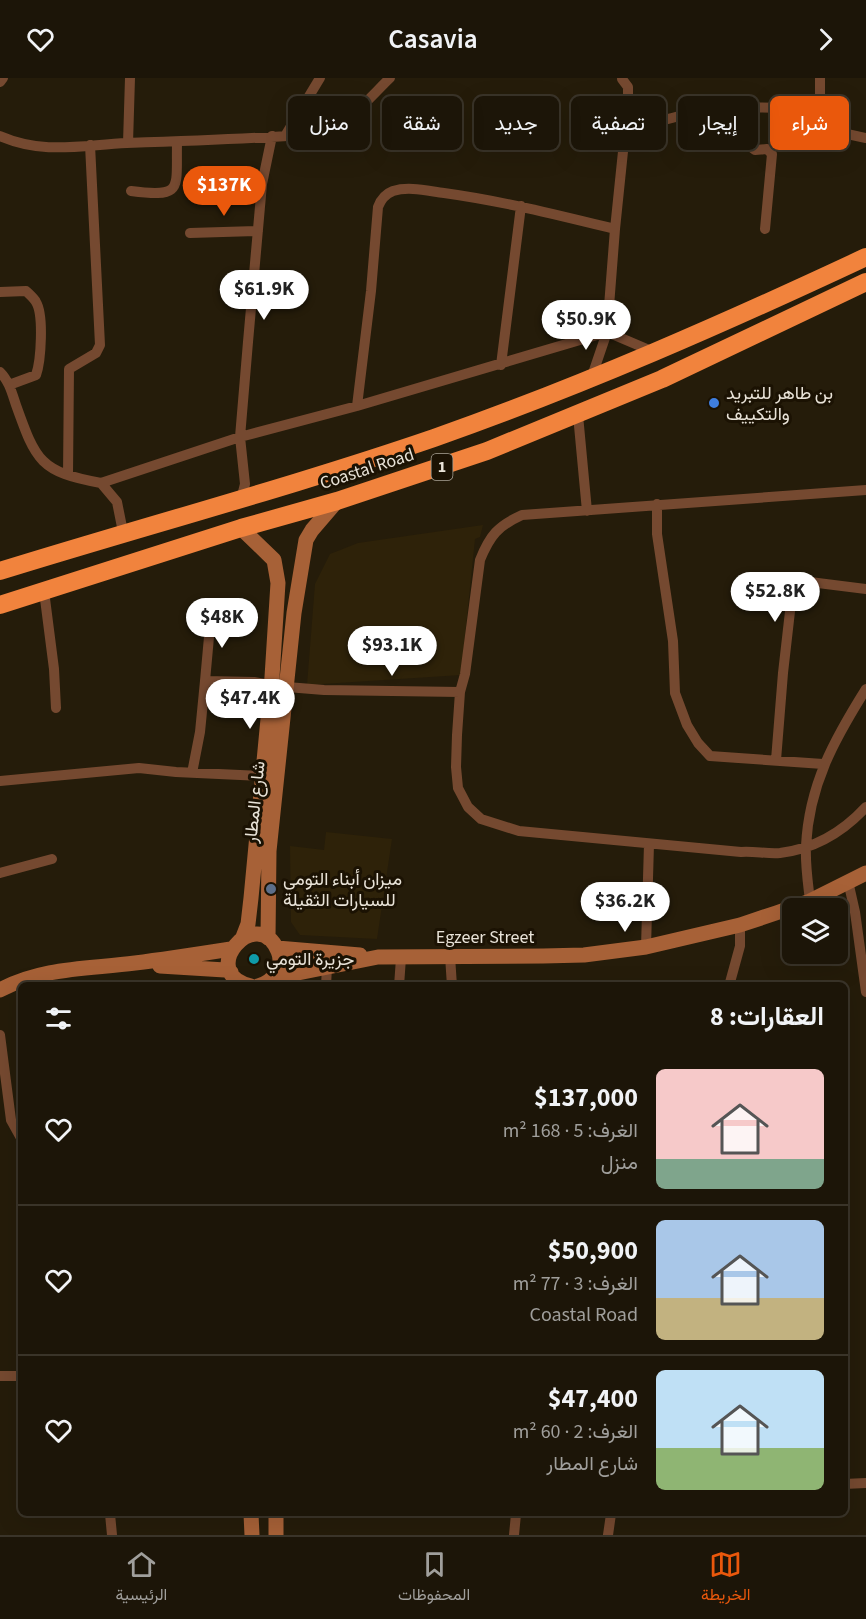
<!DOCTYPE html>
<html lang="ar">
<head>
<meta charset="utf-8">
<style>
	:root { --surface:#1c1508; --page:#292216; --text:#f1f3f6; --muted:#a09f9c; --line:#3a3429; --accent:#ea580c }
	body { margin:0; font-family:"Source Sans 3",Vazirmatn,sans-serif; background:var(--page); color:var(--text); direction:rtl; height:100vh; display:flex; flex-direction:column; font-size:22px; white-space:nowrap }
	* { box-sizing:border-box; margin:0 }
	p { font-size:20px; color:var(--muted) }
	.icon { flex:none; width:33px; height:33px; fill:none; stroke:currentColor; stroke-width:2; stroke-linecap:round; stroke-linejoin:round }
	.map { position:relative; flex:1; overflow:hidden; direction:ltr }
	.sheet { position:absolute; left:18px; top:904px; width:830px; height:534px; display:flex; flex-direction:column; background:var(--surface); border-radius:9px; box-shadow:0 6px 24px #0002,0 0 0 2px var(--line); direction:rtl }
	.sheet>* { flex:none }
	.top-card { position:absolute; left:18px; top:18px; width:831px; height:54px; direction:rtl; display:flex; gap:12px }
	.fabs { position:absolute; left:782px; top:820px; display:grid; gap:12px }
	.fabs a { display:grid; place-items:center; width:66px; height:66px; border-radius:9px; background:var(--surface); box-shadow:0 6px 24px #0002,0 0 0 2px var(--line); font-size:30px }
	.price { position:absolute; translate:-50% -51px; padding:0 14px; border-radius:21px; background:#fff; color:#222; font-size:20px; line-height:39px; filter:drop-shadow(0 2px 3px #0008) }
	.price::after { content:''; position:absolute; left:50%; top:36px; width:18px; height:14px; margin-left:-9px; background:inherit; clip-path:polygon(0 0,100% 0,50% 100%) }
	.price.active { background:var(--accent); color:#fff }
	ul { padding:0; list-style:none }
	li { display:flex; align-items:center; gap:18px; height:150px; padding:0 24px }
	li+li { border-top:2px solid var(--line) }
	li span { display:grid; place-items:center; flex:none; width:168px; height:120px; border-radius:9px; color:#555 }
	li>.icon { margin-inline-start:auto }
	span .icon { width:72px; height:72px; fill:#fffc; stroke-width:1 }
	li b { font-size:26px }
	h2 { display:flex; justify-content:space-between; align-items:center; height:72px; padding:0 24px; font-size:26px }
	.tag { padding:0 21px; border-radius:9px; background:var(--surface); box-shadow:0 6px 24px #0002,0 0 0 2px var(--line); font-size:21px; line-height:54px }
	.tag.active { background:var(--accent); color:#fff }
	header { display:flex; justify-content:space-between; align-items:center; height:78px; padding:0 24px; background:var(--surface); font-size:27px; font-weight:600 }
	.tabs { display:flex; justify-content:space-around; align-items:center; height:84px; border-top:2px solid var(--line); background:var(--surface); font-size:16px; color:var(--muted) }
	.tabs a { display:grid; justify-items:center; gap:3px }
	.tabs .active { color:var(--accent) }
	.map>svg:first-child { display:block }
	.built { fill:#2e2209 }
	.lines { fill:none; stroke-linecap:round; stroke-linejoin:round }
	.street { stroke:#754930; stroke-width:10 }
	.secondary { stroke:#a76137; stroke-width:15 }
	.highway { stroke:#f1833d; stroke-width:18 }
	.shop-dot { fill:#3f7fe0; stroke:#1b1203; stroke-width:2 }
	.service-dot { fill:#5c6f8a; stroke:#1b1203; stroke-width:2 }
	.culture-dot { fill:#0f9aa8; stroke:#1b1203; stroke-width:2 }
	.labels { text-anchor:middle; dominant-baseline:central; stroke-width:6; stroke-linejoin:round; paint-order:stroke }
	.shield { fill:#1b1203; stroke:#aba498; stroke-width:1.5 }
	.shield-label { font-size:16px; font-weight:bold; fill:#e9e3d8 }
	.poi-label { font-size:18px; fill:#e9e3d8; stroke:#1b1203; text-anchor:start }
	.street-label { font-size:18px; fill:#e9e3d8; stroke:#1b1203 }
</style>
</head>
<body>
<header><svg class="icon" aria-label="forward" viewBox="0 0 24 24"><path d="M9 5l7 7-7 7"/></svg>Casavia<svg class="icon" aria-label="heart" viewBox="0 0 24 24"><path d="M12 20l-8-8c-3-5 5-10 8-4 3-6 11-1 8 4z"/></svg></header>
<div class="map">
<svg width="866" height="1457" viewBox="0 0 866 1457">
	<rect width="100%" height="100%" fill="#251c0a"/>
	<!-- built -->
	<path class="built" d="M483 447 480 459 475 461 461 597 307 607 315 506 330 476 358 465Z
		M326 754 392 761 377 861 300 857 291 844 290 768 324 772Z"/>
	<g class="lines">
		<!-- street -->
		<path class="street" d="M0 4 3 0
			M747 30 751 69 755 72 767 71 772 76 765 151
			M820 35V0
			M625 45C652 48 673 39 698 33 718 29 800 27 818 35 827 39 832 46 838 54L866 60
			M0 58C44 77 81 67 127 65 190 63 253 61 316 56 346 50 369 20 390 0
			M285 58 320 0
			M128 65 130 0
			M131 113C184 120 176 111 177 65
			M190 155 258 153
			M0 214 26 213C29 216 34 220 36 224 44 237 41 283 36 297L9 307
			M501 287 521 128
			M0 294C9 303 12 315 16 327 36 383 40 394 101 405L117 424 123 454
			M591 301 607 254 615 151 628 25V9L622 1
			M357 328 371 213 378 129C381 121 385 116 393 113 409 108 428 113 444 115 502 123 558 137 615 151
			M578 337 587 433
			M68 397 69 291 96 275 100 267 90 67
			M101 405 240 359 357 328 607 254 654 274
			M866 412 522 437C498 448 490 457 480 482L465 596 460 614 457 657 456 689 458 710 468 729 481 741 519 753 741 774C754 773 767 776 780 775 815 771 842 755 866 729
			M241 422 245 406 240 359 248 264 262 106 272 58
			M657 426V456L673 563 675 615 687 647 698 665 710 678 823 686
			M44 513 54 591 56 630
			M205 603 211 537
			M287 609 324 612 460 614
			M776 682 783 595 793 507 795 504 802 503 866 511
			M192 695 200 654 205 603 254 604 270 607
			M0 703 139 690 176 694 262 698
			M0 795 52 781
			M848 803 855 834 866 914
			M810 823C808 805 805 786 806 768 809 707 834 662 866 611
			M646 869 649 766
			M450 878 452 908
			M326 908 327 889
			M399 908 401 880
			M729 908 740 868V847
			M0 957 11 1042 21 1060
			M0 1298H21
			M844 1406 866 1405
			M110 1436 112 1457
			M514 1457 516 1436
			M608 1457 611 1436"/>
		<!-- secondary -->
		<path class="secondary" d="M241 450 274 482 278 505 272 599 251 820 248 846 243 859
			M268 860 269 773 294 535 306 462 312 452 337 423
			M277 870 360 877
			M160 888 225 892 231 894
			M273 900 378 879 543 878 584 877 646 869 740 847 776 835 810 823 866 795
			M251 908C195 895 257 824 278 873 285 889 273 904 258 908
			M0 912C42 889 89 891 135 885 167 881 199 876 231 871
			M251 1436 252 1457
			M276 1436V1457"/>
		<!-- highway -->
		<path class="highway" d="M0 493C145 448 291 409 434 360 582 308 725 245 866 179
			M0 527 241 450 337 423 487 373 662 301 866 204"/>
	</g>
	<!-- markers -->
	<circle class="shop-dot" cx="714" cy="325" r="6"/>
	<circle class="service-dot" cx="271" cy="811" r="6"/>
	<circle class="culture-dot" cx="254" cy="881" r="6"/>
	<g class="labels">
		<!-- shield labels -->
		<rect class="shield" x="431.5" y="376" width="21" height="26" rx="4.5"/>
		<g class="shield-label">
			<text x="442" y="389">1</text>
		</g>
		<!-- poi labels -->
		<g class="poi-label">
			<text x="726" y="315">بن طاهر للتبريد<tspan x="726" dy="21">والتكييف</tspan></text>
			<text x="283" y="801">ميزان أبناء التومي<tspan x="283" dy="21">للسيارات الثقيلة</tspan></text>
			<text x="266" y="881">جزيرة التومي</text>
		</g>
		<!-- street labels -->
		<g class="street-label">
			<text transform="translate(367 391) rotate(-18)">Coastal Road</text>
			<text transform="translate(255 724) rotate(-84)">شارع المطار</text>
			<text x="485" y="859">Egzeer Street</text>
		</g>
	</g>
</svg>
<div class="fabs">
<a><svg class="icon" aria-label="layers" viewBox="0 0 24 24"><path d="M12 4l9 5-9 5-9-5zM3 14l9 5 9-5"/></svg></a>
</div>
<b class="price active" style="left:224px;top:139px">$137K</b>
<b class="price" style="left:264px;top:243px">$61.9K</b>
<b class="price" style="left:586px;top:273px">$50.9K</b>
<b class="price" style="left:775px;top:545px">$52.8K</b>
<b class="price" style="left:222px;top:571px">$48K</b>
<b class="price" style="left:392px;top:599px">$93.1K</b>
<b class="price" style="left:250px;top:652px">$47.4K</b>
<b class="price" style="left:625px;top:855px">$36.2K</b>
<div class="top-card">
<a class="tag active">شراء</a>
<a class="tag">إيجار</a>
<a class="tag">تصفية</a>
<a class="tag">جديد</a>
<a class="tag">شقة</a>
<a class="tag">منزل</a>
</div>
<section class="sheet">
<h2>العقارات: 8<svg class="icon" aria-label="filters" viewBox="0 0 24 24"><path d="M4 7h16M4 17h16"/><circle cx="9" cy="7" r="2"/><circle cx="15" cy="17" r="2"/></svg></h2>
<ul>
<li><span style="background:linear-gradient(#f6c9c9 75%,#7fa58c 0)"><svg class="icon" aria-label="home" viewBox="0 0 24 24"><path d="M3 11l9-7 9 7M6 9v11h12V9"/></svg></span><div><b>$137,000</b><p>الغرف: 5 · 168 m²</p><p>منزل</p></div><svg class="icon" aria-label="heart" viewBox="0 0 24 24"><path d="M12 20l-8-8c-3-5 5-10 8-4 3-6 11-1 8 4z"/></svg></li>
<li><span style="background:linear-gradient(#a9c7e8 65%,#c2b280 0)"><svg class="icon" aria-label="home" viewBox="0 0 24 24"><path d="M3 11l9-7 9 7M6 9v11h12V9"/></svg></span><div><b>$50,900</b><p>الغرف: 3 · 77 m²</p><p>Coastal Road</p></div><svg class="icon" aria-label="heart" viewBox="0 0 24 24"><path d="M12 20l-8-8c-3-5 5-10 8-4 3-6 11-1 8 4z"/></svg></li>
<li><span style="background:linear-gradient(#bfe0f5 65%,#8fb573 0)"><svg class="icon" aria-label="home" viewBox="0 0 24 24"><path d="M3 11l9-7 9 7M6 9v11h12V9"/></svg></span><div><b>$47,400</b><p>الغرف: 2 · 60 m²</p><p>شارع المطار</p></div><svg class="icon" aria-label="heart" viewBox="0 0 24 24"><path d="M12 20l-8-8c-3-5 5-10 8-4 3-6 11-1 8 4z"/></svg></li>
</ul>
</section>
</div>
<nav class="tabs">
<a class="active"><svg class="icon" aria-label="map" viewBox="0 0 24 24"><path d="M3 6l6-2 6 2 6-2v14l-6 2-6-2-6 2zM9 4v14M15 6v14"/></svg>الخريطة</a>
<a><svg class="icon" aria-label="saved" viewBox="0 0 24 24"><path d="M7 4h10v16l-5-4-5 4z"/></svg>المحفوظات</a>
<a><svg class="icon" aria-label="home" viewBox="0 0 24 24"><path d="M3 11l9-7 9 7M6 9v11h12V9"/></svg>الرئيسية</a>
</nav>
</body>
</html>
